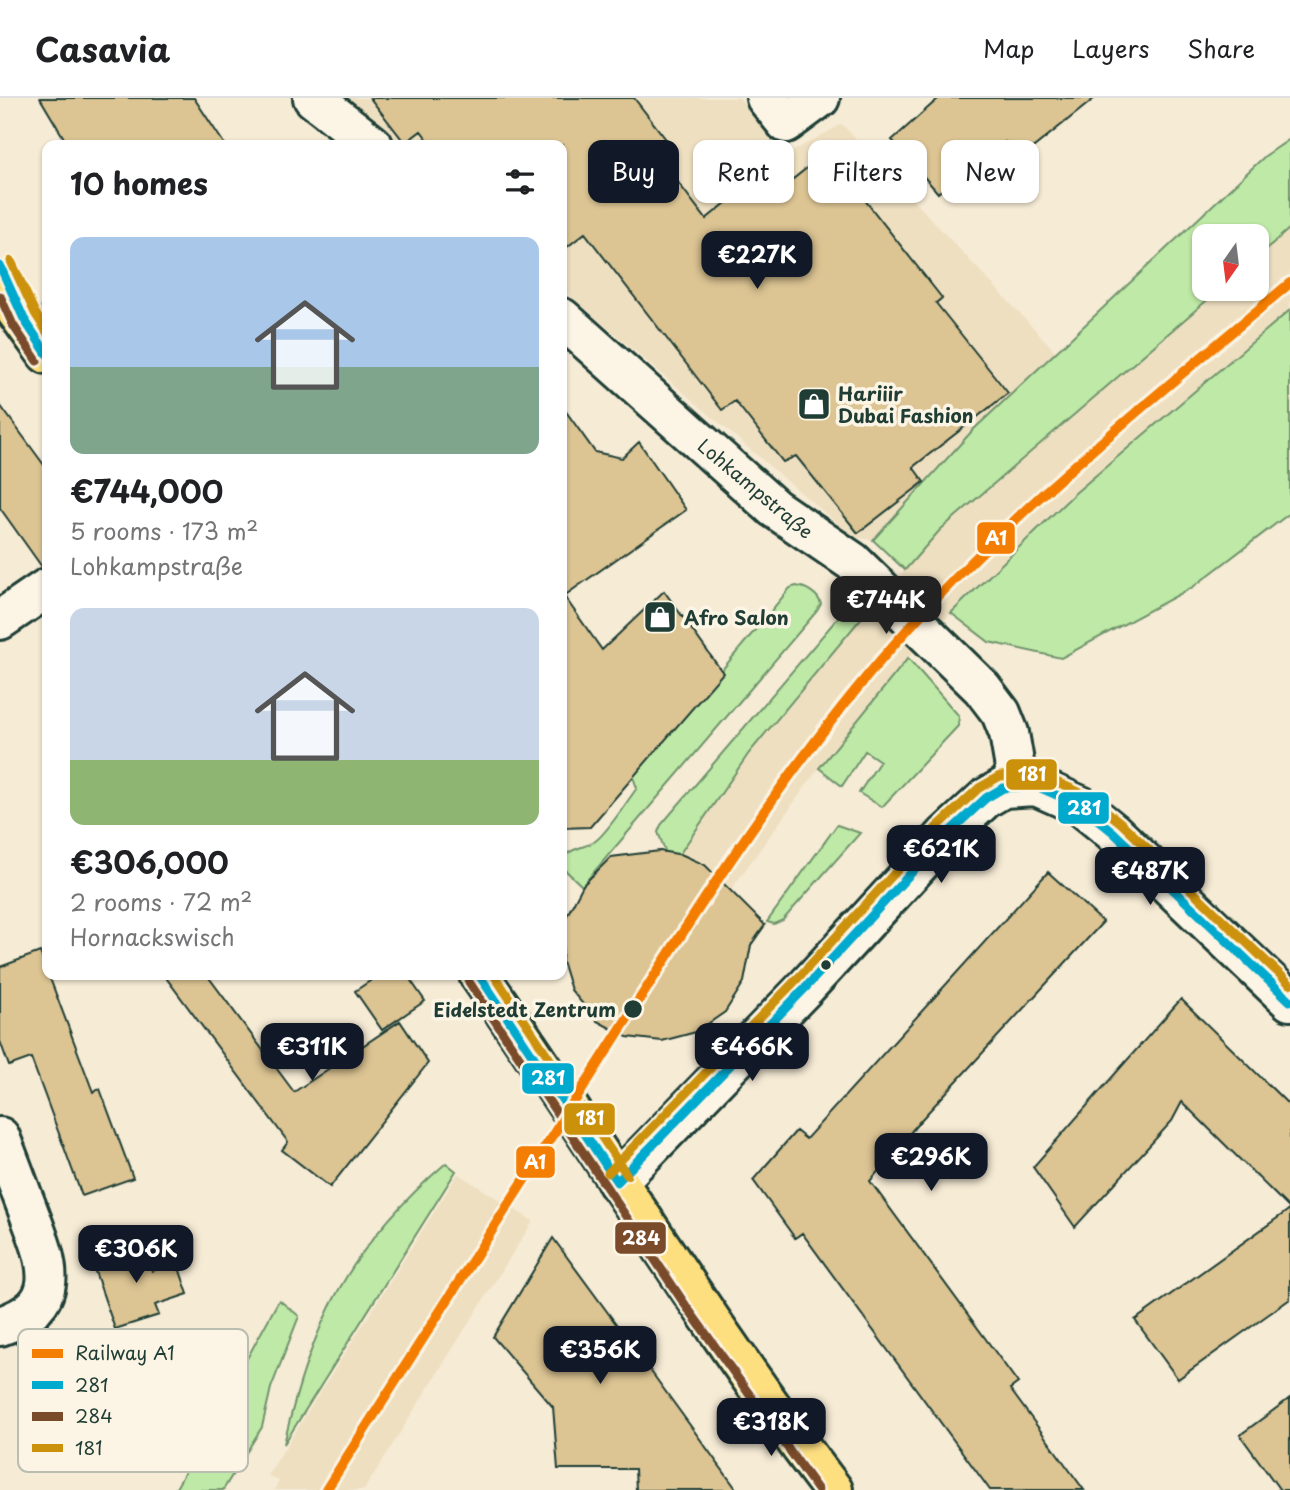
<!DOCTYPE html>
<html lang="en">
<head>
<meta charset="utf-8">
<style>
	:root { --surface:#fff; --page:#f2f2f2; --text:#202124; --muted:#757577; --line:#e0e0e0; --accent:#111827 }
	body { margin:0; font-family:"Playpen Sans",sans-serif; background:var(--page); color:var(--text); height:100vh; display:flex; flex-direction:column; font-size:26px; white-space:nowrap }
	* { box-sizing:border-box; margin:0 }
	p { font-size:23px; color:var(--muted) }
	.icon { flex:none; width:38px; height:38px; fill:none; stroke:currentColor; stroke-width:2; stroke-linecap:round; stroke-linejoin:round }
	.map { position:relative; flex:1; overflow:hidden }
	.side { position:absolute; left:42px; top:42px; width:525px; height:840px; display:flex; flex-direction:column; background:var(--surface); border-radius:14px; box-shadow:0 2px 5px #0004 }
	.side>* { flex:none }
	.banner { position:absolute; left:588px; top:42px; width:597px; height:63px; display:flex; gap:14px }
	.needle { width:46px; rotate:194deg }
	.buttons { position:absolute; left:1192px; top:126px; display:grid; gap:14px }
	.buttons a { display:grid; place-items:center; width:77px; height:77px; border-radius:14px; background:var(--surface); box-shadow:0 2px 5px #0004; font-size:35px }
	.price { position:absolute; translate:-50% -60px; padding:0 16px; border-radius:14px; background:var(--accent); color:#fff; font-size:23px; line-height:46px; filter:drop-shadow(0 2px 4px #0008) }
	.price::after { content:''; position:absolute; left:50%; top:42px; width:21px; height:16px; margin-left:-10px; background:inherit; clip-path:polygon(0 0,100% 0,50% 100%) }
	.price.on { background:#222; color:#fff }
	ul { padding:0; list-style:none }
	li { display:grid; align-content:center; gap:14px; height:371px; padding:0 28px }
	li span { display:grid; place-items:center; height:217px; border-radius:14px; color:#555 }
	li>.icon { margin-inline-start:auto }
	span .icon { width:126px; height:126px; fill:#fffc; stroke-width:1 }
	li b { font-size:30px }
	h2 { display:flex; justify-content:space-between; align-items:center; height:84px; padding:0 28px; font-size:30px }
	.chip { padding:0 24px; border-radius:14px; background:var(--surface); box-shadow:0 2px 5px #0004; font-size:24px; line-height:63px }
	.chip.on { background:var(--accent); color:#fff }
	header { display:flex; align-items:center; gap:42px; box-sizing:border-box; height:98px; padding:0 35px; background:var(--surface); border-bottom:2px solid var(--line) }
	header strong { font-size:33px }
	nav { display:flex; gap:38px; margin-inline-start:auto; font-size:24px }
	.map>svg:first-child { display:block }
	.built { fill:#eedfc1 }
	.green { fill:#bfe9a6; stroke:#6f936d; stroke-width:2 }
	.building { fill:#dcc493; stroke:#1f3d34; stroke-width:2 }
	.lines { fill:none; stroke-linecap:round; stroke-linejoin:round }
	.minor-casing { stroke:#1f3d34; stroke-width:44 }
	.major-casing { stroke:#1f3d34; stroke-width:44 }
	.minor { stroke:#fcf5e5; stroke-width:38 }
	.major { stroke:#fedf80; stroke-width:38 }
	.bus-1-casing { stroke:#fcf5e5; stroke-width:14 }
	.bus-2-casing { stroke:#fcf5e5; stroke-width:14 }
	.bus-3-casing { stroke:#fcf5e5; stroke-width:14 }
	.bus-1 { stroke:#00a9ce; stroke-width:9 }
	.bus-2 { stroke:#7a4b2a; stroke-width:9 }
	.bus-3 { stroke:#cc910a; stroke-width:9 }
	.rail-1-casing { stroke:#fcf5e5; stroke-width:16 }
	.rail-1 { stroke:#f47d03; stroke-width:10 }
	.bus-dot { fill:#1f3d34; stroke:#fcf5e5; stroke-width:2.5 }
	.labels { text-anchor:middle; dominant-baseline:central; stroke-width:7; stroke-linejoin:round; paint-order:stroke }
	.poi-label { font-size:19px; font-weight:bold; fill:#1f3d34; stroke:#fcf5e5; text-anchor:start }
	.street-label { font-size:19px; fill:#1f3d34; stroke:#fcf5e5 }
	.stop-label { font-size:19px; font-weight:bold; fill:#1f3d34; stroke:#fcf5e5; text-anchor:end }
	.key { fill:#fcf5e5; stroke:#babeb0; stroke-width:2 }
	.key-label { font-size:19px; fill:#1f3d34 }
	.line-badge { stroke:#fcf5e5; stroke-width:2.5 }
	.badge-label { font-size:19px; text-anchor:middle; font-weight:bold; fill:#fff }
</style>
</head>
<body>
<header>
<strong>Casavia</strong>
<nav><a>Map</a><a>Layers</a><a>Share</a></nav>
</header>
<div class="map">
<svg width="1290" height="1392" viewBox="0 0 1290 1392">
	<rect width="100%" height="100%" fill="#f6ebd5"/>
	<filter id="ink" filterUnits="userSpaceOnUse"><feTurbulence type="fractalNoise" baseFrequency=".0143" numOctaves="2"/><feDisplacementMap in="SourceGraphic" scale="14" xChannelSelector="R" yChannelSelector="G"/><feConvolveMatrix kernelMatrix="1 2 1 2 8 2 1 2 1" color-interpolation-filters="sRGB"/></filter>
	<g filter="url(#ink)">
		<!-- built -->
		<path class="built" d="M329 0H739L788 56 842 26 1056 254 973 332 873 442 853 439 562 191V47H388Z
			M1290 130V212L1074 396 951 515 908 560 819 670 727 797 674 764 749 655 808 581 940 432 1220 191H1256L1257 159Z
			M458 1076 533 1123 364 1392H274L279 1383 268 1377Z"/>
		<!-- green -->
		<path class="green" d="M1290 41V130L1257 159 1256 138H1204V191H1220L940 432 905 472 873 442 973 332 1265 58Z
			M1290 212V415L1193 489 1061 560 989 544 951 515 1074 396Z
			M796 488C806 489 818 496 821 506L817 513 582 788 562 769C562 750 582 751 594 744 607 736 627 703 637 690L633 679 790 490Z
			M847 509 855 510 863 518 749 655 674 764 667 758 658 734 661 727Z
			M908 560 959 618 958 628 882 709 859 695 880 663 865 653 842 688 819 670Z
			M837 727 860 735 783 822 774 826 767 824Z
			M446 1065 456 1073 284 1346C312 1224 349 1149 446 1065Z
			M279 1202 299 1218 271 1290 262 1329 223 1392H175Z"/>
		<!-- building -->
		<path class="building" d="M40 0H194L225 47H68Z
			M370 0H634L675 53 661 62 706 121 773 67 788 85 827 54 942 200 936 205 1008 295 913 369 924 384 858 435 796 358 783 364 735 303 722 312 585 135 562 153V47H432L421 33 405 45Z
			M939 0H1095L1019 61 1005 44 964 82 959 76 938 95 892 42Z
			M0 307 47 371V468L42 469 0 410Z
			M562 308 595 354 622 360 639 344 686 412 564 498 602 552 664 493 723 575 590 729 562 730Z
			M660 753 683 757 705 767 765 827 751 847 744 884 725 914 696 934 662 943 627 939 597 923 571 892 562 863 564 823 583 787 611 759Z
			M1048 774 1103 824 920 1023 870 1083 1018 1285 1010 1291 1084 1392H990L802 1135 795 1140 753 1082 796 1033 806 1041Z
			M40 854 93 994 100 991 133 1080 82 1098 31 960 9 968 0 943V869Z
			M164 877H207L294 994 400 923 428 965 330 1089 282 1052 288 1044Z
			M379 877H407L425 903 382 932 355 893Z
			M1181 901 1290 1008V1201L1178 1281 1135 1222 1290 1111 1182 1004 1172 1023 1075 1129 1033 1069Z
			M553 1140 639 1257 737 1392H636L635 1371H558L553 1309 493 1239Z
			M142 1144 152 1173 177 1164 188 1196 155 1207 159 1217 115 1231 91 1162Z
			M1290 1300V1392H1280L1240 1337Z"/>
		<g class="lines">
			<defs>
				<path id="minor" d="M313 0 373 47
					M766 0 786 25 820 0
					M562 220 774 410 853 464 982 590 1001 615 1009 635 1018 687
					M0 522 47 490
					M0 1039C10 1064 19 1089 29 1115 48 1165 66 1207 0 1228
					M617 1084 807 888 946 737 986 700 1003 690 1036 688 1081 708 1113 734 1290 903"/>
				<path id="major" d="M0 191 47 256
					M479 877C598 1048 706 1226 833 1392"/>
			</defs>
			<!-- minor casing -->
			<use href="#minor" class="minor-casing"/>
			<!-- major casing -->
			<use href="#major" class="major-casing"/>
			<!-- minor -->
			<use href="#minor" class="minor"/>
			<!-- major -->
			<use href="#major" class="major"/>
			<defs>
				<path id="bus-1" d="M0 168 24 221 47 256
					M479 877 617 1084
					M617 1084 807 888 946 737 986 700 1003 690 1036 688 1081 708 1113 734 1290 903"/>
				<path id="bus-2" d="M0 198 13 227 37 263
					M469 884 686 1208 818 1392"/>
				<path id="bus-3" d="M11 163 35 215 47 234
					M494 877 627 1077
					M608 1075 798 880 937 729 979 690 1000 678 1039 676 1088 698 1121 725 1290 886"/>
			</defs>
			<!-- bus-1 casing -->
			<use href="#bus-1" class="bus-1-casing"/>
			<!-- bus-2 casing -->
			<use href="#bus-2" class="bus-2-casing"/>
			<!-- bus-3 casing -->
			<use href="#bus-3" class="bus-3-casing"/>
			<!-- bus-1 -->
			<use href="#bus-1" class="bus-1"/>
			<!-- bus-2 -->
			<use href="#bus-2" class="bus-2"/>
			<!-- bus-3 -->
			<use href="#bus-3" class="bus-3"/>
			<defs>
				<path id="rail-1" d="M326 1392C419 1247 511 1102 604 957 694 816 782 675 892 549 1010 413 1153 301 1290 185"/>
			</defs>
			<!-- rail-1 casing -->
			<use href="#rail-1" class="rail-1-casing"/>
			<!-- rail-1 -->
			<use href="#rail-1" class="rail-1"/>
		</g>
	</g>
	<!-- icons -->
	<defs>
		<symbol id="shop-square" viewBox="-11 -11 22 22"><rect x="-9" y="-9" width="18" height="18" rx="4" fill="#1f3d34" stroke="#fcf5e5"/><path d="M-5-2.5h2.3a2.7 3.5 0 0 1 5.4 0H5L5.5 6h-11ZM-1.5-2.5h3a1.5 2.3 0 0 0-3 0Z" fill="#fff"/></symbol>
	</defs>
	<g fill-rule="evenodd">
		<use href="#shop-square" x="795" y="287" width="38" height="38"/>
		<use href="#shop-square" x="641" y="500" width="38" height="38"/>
	</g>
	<!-- markers -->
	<g class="bus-dot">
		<circle cx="826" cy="867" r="6"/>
		<circle cx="633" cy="911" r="10"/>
	</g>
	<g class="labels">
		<!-- poi labels -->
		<g class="poi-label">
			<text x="838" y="295">Hariiir<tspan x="838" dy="22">Dubai Fashion</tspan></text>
			<text x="684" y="519">Afro Salon</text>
		</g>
		<!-- street labels -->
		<g class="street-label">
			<text transform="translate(756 390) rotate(40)">Lohkampstraße</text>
		</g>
		<!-- stop labels -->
		<g class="stop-label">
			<text x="616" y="911">Eidelstedt Zentrum</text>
		</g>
	</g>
	<!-- legend -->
	<rect x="18" y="1231" width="230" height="143" rx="10" class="key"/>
	<rect x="32" y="1251" width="31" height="9" fill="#f47d03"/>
	<rect x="32" y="1283" width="31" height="8" fill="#00a9ce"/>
	<rect x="32" y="1314" width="31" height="9" fill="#7a4b2a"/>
	<rect x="32" y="1346" width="31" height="8" fill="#cc910a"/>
	<g class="key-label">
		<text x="75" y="1262">Railway A1</text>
		<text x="75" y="1294">281</text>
		<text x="75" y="1325">284</text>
		<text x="75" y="1357">181</text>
	</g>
	<g class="line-badge">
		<rect x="976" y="423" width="40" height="34" rx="7" fill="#f47d03"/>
		<rect x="1005" y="660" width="53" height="33" rx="7" fill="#cc910a"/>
		<rect x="1057" y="693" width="53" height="34" rx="7" fill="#00a9ce"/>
		<rect x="521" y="964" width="54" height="33" rx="7" fill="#00a9ce"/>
		<rect x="563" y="1004" width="53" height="34" rx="7" fill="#cc910a"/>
		<rect x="515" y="1047" width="41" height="34" rx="7" fill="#f47d03"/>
		<rect x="614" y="1123" width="53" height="34" rx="7" fill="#7a4b2a"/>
	</g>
	<g class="badge-label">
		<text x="996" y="447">A1</text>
		<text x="1032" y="683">181</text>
		<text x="1084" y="717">281</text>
		<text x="548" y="987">281</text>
		<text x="590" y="1027">181</text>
		<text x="535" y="1071">A1</text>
		<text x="641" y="1147">284</text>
	</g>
</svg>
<div class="buttons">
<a><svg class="needle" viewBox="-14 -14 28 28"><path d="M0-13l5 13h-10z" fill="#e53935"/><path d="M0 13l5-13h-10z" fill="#757577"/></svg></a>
</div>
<b class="price" style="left:757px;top:193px">€227K</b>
<b class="price on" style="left:886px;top:538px">€744K</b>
<b class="price" style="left:941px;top:787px">€621K</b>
<b class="price" style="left:1150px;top:809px">€487K</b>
<b class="price" style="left:312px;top:985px">€311K</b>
<b class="price" style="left:752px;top:985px">€466K</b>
<b class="price" style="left:931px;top:1095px">€296K</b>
<b class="price" style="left:136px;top:1187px">€306K</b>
<b class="price" style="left:600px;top:1288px">€356K</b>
<b class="price" style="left:771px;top:1360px">€318K</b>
<div class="banner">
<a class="chip on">Buy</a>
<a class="chip">Rent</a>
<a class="chip">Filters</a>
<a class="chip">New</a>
</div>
<section class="side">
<h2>10 homes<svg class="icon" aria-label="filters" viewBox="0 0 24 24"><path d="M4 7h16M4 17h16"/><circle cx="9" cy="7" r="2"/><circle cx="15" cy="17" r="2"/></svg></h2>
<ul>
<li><span style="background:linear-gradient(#a9c7e8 60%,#7fa58c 0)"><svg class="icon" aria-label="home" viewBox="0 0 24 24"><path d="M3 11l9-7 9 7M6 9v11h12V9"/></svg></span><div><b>€744,000</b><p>5 rooms · 173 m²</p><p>Lohkampstraße</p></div></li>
<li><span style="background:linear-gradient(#c9d6e8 70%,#8fb573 0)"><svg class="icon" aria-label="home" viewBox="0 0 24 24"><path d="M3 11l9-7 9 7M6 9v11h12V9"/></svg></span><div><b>€306,000</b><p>2 rooms · 72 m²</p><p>Hornackswisch</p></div></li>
</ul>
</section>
</div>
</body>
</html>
